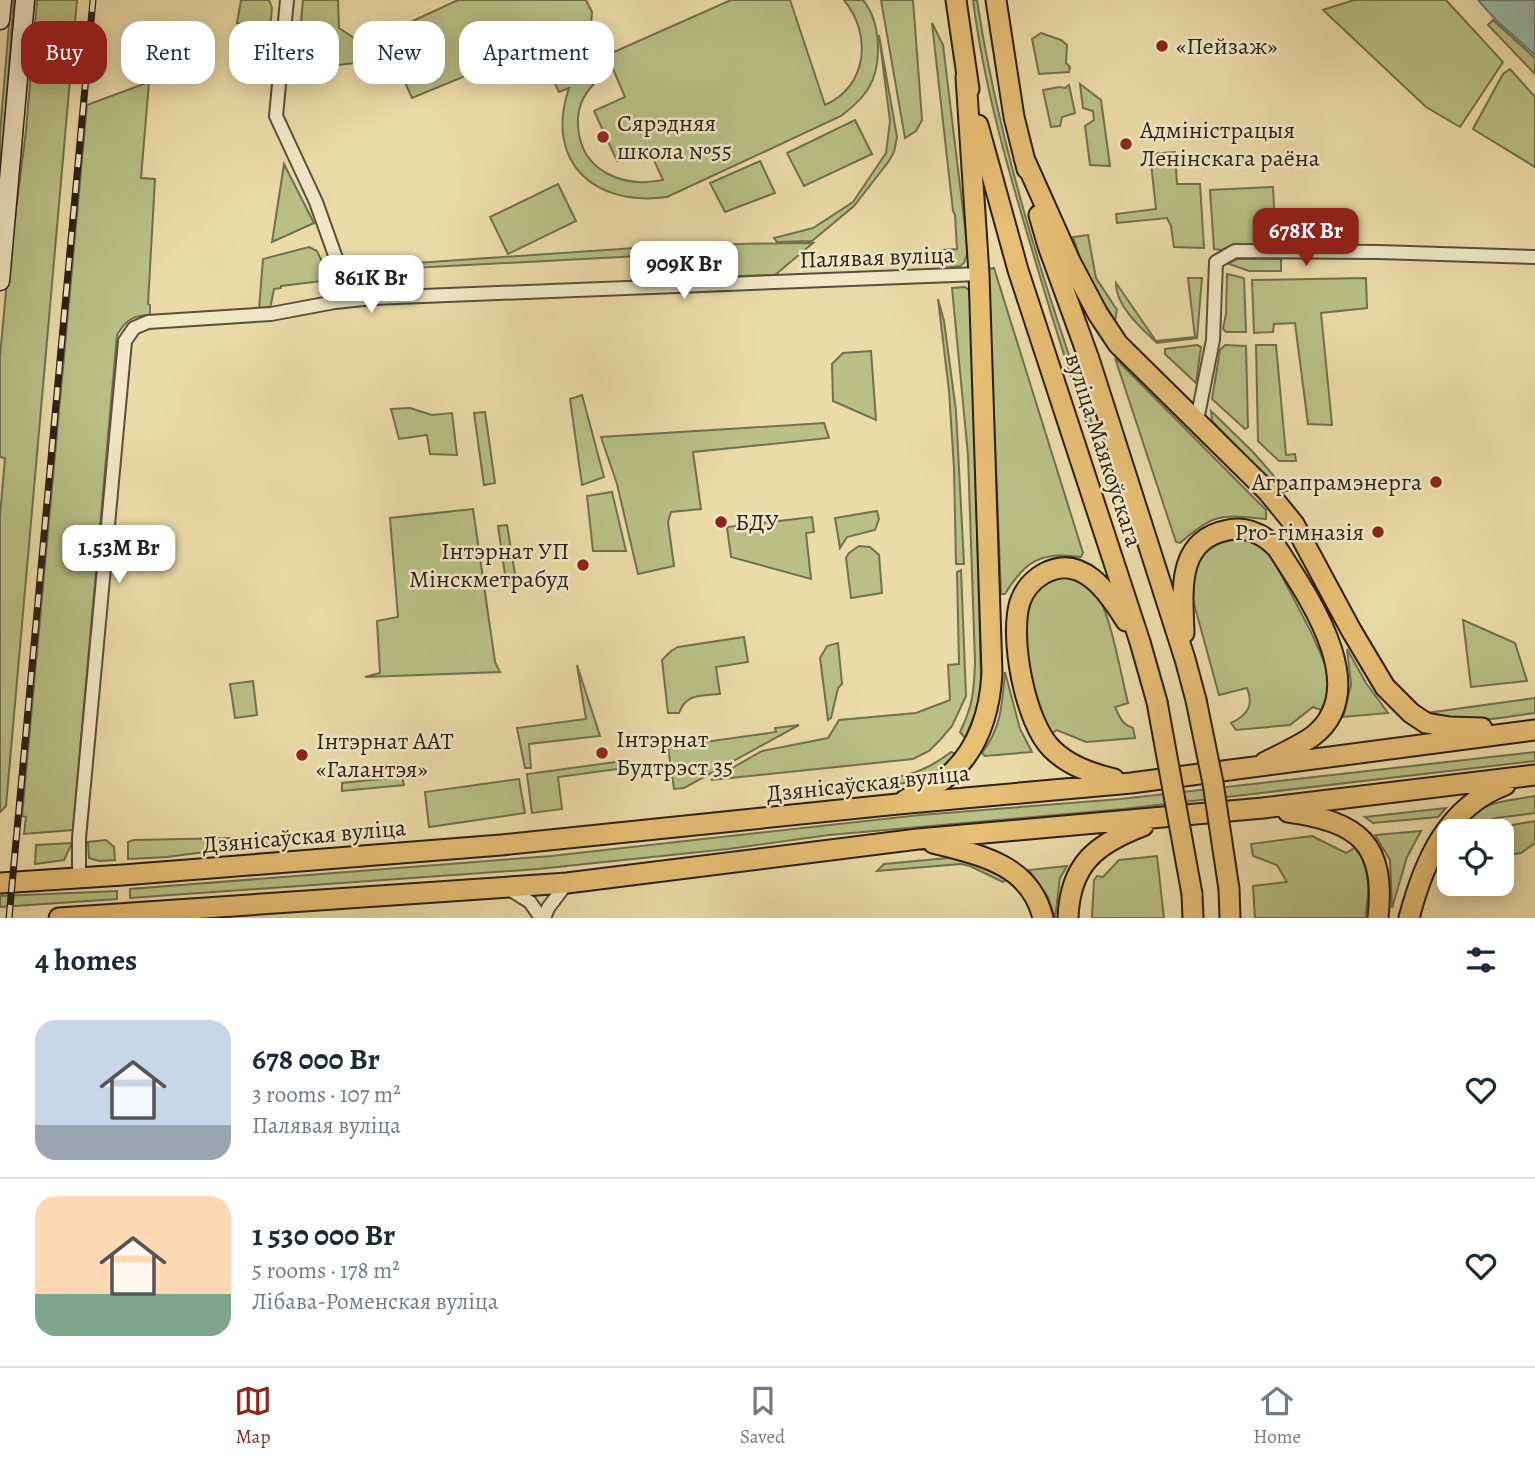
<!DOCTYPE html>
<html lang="en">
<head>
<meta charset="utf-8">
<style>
	:root { --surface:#fff; --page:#f6f6f7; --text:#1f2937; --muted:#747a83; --line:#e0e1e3; --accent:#8f2418 }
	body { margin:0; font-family:Alegreya,serif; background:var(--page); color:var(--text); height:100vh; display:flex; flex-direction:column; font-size:26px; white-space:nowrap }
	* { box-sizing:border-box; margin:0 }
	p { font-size:23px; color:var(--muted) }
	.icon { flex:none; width:38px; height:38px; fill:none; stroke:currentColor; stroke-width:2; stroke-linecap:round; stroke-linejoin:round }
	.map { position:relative; height:918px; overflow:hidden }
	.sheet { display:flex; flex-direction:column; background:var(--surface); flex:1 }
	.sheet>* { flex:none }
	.hud { position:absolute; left:21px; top:21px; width:700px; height:63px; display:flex; gap:14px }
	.tools { position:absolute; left:1437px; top:819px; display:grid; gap:14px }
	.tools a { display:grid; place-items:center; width:77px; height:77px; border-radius:14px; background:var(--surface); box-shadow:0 4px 18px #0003; font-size:35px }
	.price { position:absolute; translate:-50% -60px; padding:0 16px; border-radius:14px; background:#fff; color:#222; font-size:23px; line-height:46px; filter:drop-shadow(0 2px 4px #0008) }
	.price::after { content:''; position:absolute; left:50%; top:42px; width:21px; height:16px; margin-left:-10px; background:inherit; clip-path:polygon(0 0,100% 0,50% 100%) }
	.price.selected { background:var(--accent); color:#fff }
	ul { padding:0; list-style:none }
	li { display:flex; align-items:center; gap:21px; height:175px; padding:0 35px }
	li+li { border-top:2px solid var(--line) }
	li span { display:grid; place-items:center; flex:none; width:196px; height:140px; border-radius:21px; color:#555 }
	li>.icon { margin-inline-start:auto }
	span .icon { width:84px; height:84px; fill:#fffc; stroke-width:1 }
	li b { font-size:30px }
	h2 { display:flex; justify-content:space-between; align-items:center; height:84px; padding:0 35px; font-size:30px }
	.pill { padding:0 24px; border-radius:21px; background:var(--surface); box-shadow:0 4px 18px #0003; font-size:24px; line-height:63px }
	.pill.selected { background:var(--accent); color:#fff }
	.tabs { display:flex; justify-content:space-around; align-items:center; height:98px; border-top:2px solid var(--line); background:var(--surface); font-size:19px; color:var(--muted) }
	.tabs a { display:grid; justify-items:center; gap:4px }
	.tabs .selected { color:var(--accent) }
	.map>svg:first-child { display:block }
	.green { fill:#b8c086; stroke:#72704e; stroke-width:2; fill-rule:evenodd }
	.water { fill:#98bbab; stroke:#6c7d6f; stroke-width:2 }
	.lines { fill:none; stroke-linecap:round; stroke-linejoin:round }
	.street-casing { stroke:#5b4e3a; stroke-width:16 }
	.secondary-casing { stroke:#2b1f16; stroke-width:21 }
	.primary-casing { stroke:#2b1f16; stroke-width:23 }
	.street { stroke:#f2e8c6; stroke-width:12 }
	.secondary { stroke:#f2e8c6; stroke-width:18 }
	.primary { stroke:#e6be74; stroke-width:19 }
	.rail-casing { stroke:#2b1f16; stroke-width:7 }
	.rail { stroke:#f2e8c6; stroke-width:4.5; stroke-dasharray:13; stroke-linecap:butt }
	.primary-bridge-casing { stroke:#2b1f16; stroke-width:23; stroke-linecap:butt }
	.primary-bridge { stroke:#e6be74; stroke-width:19 }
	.poi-dot { fill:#8f2418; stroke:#f2e8c6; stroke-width:2.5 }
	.labels { text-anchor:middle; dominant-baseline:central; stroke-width:5; stroke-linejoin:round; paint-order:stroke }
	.poi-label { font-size:24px; fill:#2b1f16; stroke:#f2e8c6; text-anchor:start }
	.street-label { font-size:24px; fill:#2b1f16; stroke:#f2e8c6 }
</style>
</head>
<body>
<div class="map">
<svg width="1535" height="918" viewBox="0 0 1535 918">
	<rect width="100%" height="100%" fill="#ebdba8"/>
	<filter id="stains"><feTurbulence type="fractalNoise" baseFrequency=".00286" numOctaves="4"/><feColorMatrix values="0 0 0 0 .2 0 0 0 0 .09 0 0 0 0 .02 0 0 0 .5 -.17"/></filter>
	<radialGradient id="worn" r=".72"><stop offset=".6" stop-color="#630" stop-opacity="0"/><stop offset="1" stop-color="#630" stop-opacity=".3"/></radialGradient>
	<!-- green -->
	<path class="green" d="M11 0H14L0 185V133Z
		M37 0H77L6 806 0 812V516L5 458 0 457V356L7 281 26 131Z
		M241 0H269L272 8 265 79 254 83 244 57 250 27 237 23Z
		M303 0H338L339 28 363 44 458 0H586L592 12 591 24 412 98 390 49 364 62 311 68 310 59 297 63Z
		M731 0H790L825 105C868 86 872 34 844 0H863C881 22 883 65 868 89 861 100 851 108 841 116L667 197C594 207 544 162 569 88L559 92 553 79ZM613 69 625 97 594 111 617 161 648 147 663 180C623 188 581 172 578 126 577 110 581 98 592 86 598 79 604 73 613 69Z
		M881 0H913L922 120 916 131 905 138Z
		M973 0H977C1002 166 1058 326 1113 484L1108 486C1081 409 1056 332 1033 253 1008 170 984 86 973 0Z
		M1354 0H1446L1503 62 1460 127 1426 107 1323 10Z
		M1493 20 1535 58V74L1488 25Z
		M932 23 943 45 968 252 964 263 960 266 945 268 942 250 957 249 955 215 953 211Z
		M1041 33 1061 40 1067 45 1066 63 1070 67 1069 72 1039 74 1032 39Z
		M879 35 897 137 894 152 889 161 854 206 812 241 777 242 774 238 813 228 853 202 886 153 890 121Z
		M1510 69 1535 97V167L1473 129 1503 74Z
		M149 82 141 178 155 179 148 304 150 305V315C133 315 125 321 117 335L73 830 24 834 26 817 22 816 87 105Z
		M1080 84 1101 100 1110 166 1090 165 1085 126 1094 120 1093 111 1083 108Z
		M1069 85 1075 113 1062 117 1060 126 1051 127 1043 90 1059 87 1065 88Z
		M855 120 872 154 804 186 787 153Z
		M1175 152 1177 184H1200L1204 248 1174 247 1171 226 1167 218 1117 223 1116 214 1156 209 1150 154Z
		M760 161 775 193 725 212 710 183Z
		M284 164 314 223 272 242Z
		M558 184 576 221 508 254 490 217Z
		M1273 187 1276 245H1233L1222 250 1214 249 1210 190Z
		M1088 235 1096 278 1117 310 1115 321 1084 270 1073 237Z
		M813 243 775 275 654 279 643 263 642 255C690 242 762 244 813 243Z
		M309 247 317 251 331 280 281 286V288L274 289 270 309 259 310 263 259Z
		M649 247 650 249 638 251 639 256 374 270 373 266Z
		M1237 259H1281V271H1249L1229 264Z
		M994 268 1083 553 1081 557C1041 551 1025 561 1005 594H1001L988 269Z
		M1227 274 1244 278 1246 332H1226L1223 329 1226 314Z
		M1188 278H1202L1197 338 1157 343C1142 329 1115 305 1116 283L1156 341 1195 337Z
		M1366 278 1367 308 1321 313 1332 425 1308 424 1295 323 1274 324 1273 332 1254 333 1252 280Z
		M965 287 971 292 981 679 979 705 965 738 960 732C973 705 974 692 975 662L968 455 952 288Z
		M938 299 944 321 956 411 964 564H956L954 468 949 391Z
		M1197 345 1201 347 1196 383 1165 354V349Z
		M1225 345 1246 346 1248 427 1245 429 1212 399 1220 350Z
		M1256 345H1276L1286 455 1295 454 1296 461H1279L1258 441Z
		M871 351 876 420 833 401 832 364 843 353Z
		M1115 358 1266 510V519C1221 515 1215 512 1180 543L1176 542Z
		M582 395 604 477 582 485 570 399Z
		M410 408 432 415 452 413 457 455 430 454 427 435 399 439 391 409Z
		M1211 411 1253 452 1287 491 1281 492 1212 421Z
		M485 412 495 483 484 485 474 413Z
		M824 423 829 438 693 452 701 509 671 512 668 522 674 566 638 574 617 484 601 437Z
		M612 492 626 551H593L587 496Z
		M473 509 495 662 500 672 365 677 380 673 377 621 398 617 390 518Z
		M877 511 879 519 875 530 847 537 840 548 835 518Z
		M812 517 814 532 806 533 811 579 731 557 727 527Z
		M507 525 517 586 507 588 498 526Z
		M1242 539 1257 543 1272 557 1311 632 1326 666 1331 689 1321 710 1313 707 1290 725 1236 730 1231 723C1248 715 1254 705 1247 688L1219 695 1190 589C1191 556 1210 541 1242 539Z
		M859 546 870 547 879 555 882 593 851 598 846 558 849 553Z
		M961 570 966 696 952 726 940 740 929 751 913 759 711 780 762 751 828 738 839 720 916 713 950 700 948 665 959 664 957 572Z
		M1063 577C1075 580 1087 584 1096 594 1110 610 1122 680 1128 703L1115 707C1120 718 1122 724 1133 728L1135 738 1086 742 1057 730 1049 735C1035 712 1021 644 1024 617 1025 607 1030 594 1037 587 1043 582 1055 579 1063 577Z
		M1463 620 1515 643 1527 681 1471 687Z
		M744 637 748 662 716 667 720 694C701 696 686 693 679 713H668L662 660 671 651 678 647Z
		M838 643 842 684 838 688 831 718 828 720 820 658 827 646Z
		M1347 649 1366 683 1388 713 1343 717 1351 685Z
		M577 665 600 736 529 744 531 768H525L517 728 586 719Z
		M1005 672 1020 729 1032 752 985 756 982 753C1002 727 1002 703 1005 672Z
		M253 681 257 715 235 718 230 684Z
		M1535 698V713C1507 716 1451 730 1427 713Z
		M799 725 684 788 674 789 668 747 776 732 775 728Z
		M951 752 956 754V757L930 777 906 783 823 792 825 787C835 783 847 783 858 782 896 778 919 777 951 752Z
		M1535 752V761L1123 809 829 835 728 849 538 869 130 898V889L551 856 920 815 1121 799Z
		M623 761 625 768 558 777 562 809 532 813 527 774Z
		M402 777 404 785 342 791V783Z
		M519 779 525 813 429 827 425 792Z
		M1535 796V813L1496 818 1457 831C1460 827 1463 821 1466 817 1484 802 1513 800 1535 796Z
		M1446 808 1438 817 1373 823 1365 817Z
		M1535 821V843L1521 853 1502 856V831H1478Z
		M1421 831 1407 857 1392 908 1390 860 1375 835Z
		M1312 836 1346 853 1356 847C1373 872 1369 890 1365 918H1255L1253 886 1287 882 1277 865 1253 856 1251 844Z
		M279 837 280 842 167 857 128 859V842L134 840Z
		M106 840 114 847 115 860 99 861 89 858 88 842Z
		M72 843 64 860 35 864 36 845Z
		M1157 856 1164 918H1092L1094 880 1097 876 1103 877 1119 860Z
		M959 857 968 859 1007 879 1003 882 970 866 961 864 877 871 884 864Z
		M1067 866 1060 878 1055 918 1048 897 1029 870Z
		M117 891V899L0 907V896Z"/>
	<!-- water -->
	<path class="water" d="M1478 0H1535V55L1496 20Z"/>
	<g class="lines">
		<defs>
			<path id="street" d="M287 0 276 116 316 202 351 300
				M1197 420 1213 340 1216 262 1235 251 1379 252 1535 257
				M79 878V838L125 341 134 328 148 322 271 314 335 302 373 298 979 274
				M509 889 530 902 541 918
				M544 918 548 908 567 883"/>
			<path id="secondary" d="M0 20 2 0
				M0 281 25 0"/>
			<path id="primary" d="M956 0 969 89
				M996 0 1014 117 1027 169
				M978 125 1018 270 1140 642 1157 702
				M1024 158 1070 261 1098 314 1118 344 1267 491 1294 524 1351 630 1385 687 1411 713 1426 723 1450 727 1482 728
				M1039 215 1048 246 1089 359 1185 659 1196 700
				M1184 633C1183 593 1175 540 1228 530 1247 526 1264 535 1277 548 1307 595 1374 689 1313 736 1299 746 1281 754 1265 762
				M1114 779C1091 773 1069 766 1052 749 1025 723 1009 637 1020 602 1024 590 1033 580 1043 574 1082 552 1108 593 1126 621
				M905 800C919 792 937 786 948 776 979 749 990 711 992 673L979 274 966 77
				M1288 812C1359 822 1386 843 1378 918
				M933 843C980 855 1030 864 1043 918
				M0 883 123 875 501 845 898 804 1131 783 1535 730
				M1229 889 1230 918
				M1192 894 1193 918
				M59 918 567 883 918 839 1263 808 1535 775
				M1068 918C1070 864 1096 844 1143 826
				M1409 918C1424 861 1447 807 1505 785"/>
		</defs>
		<!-- street casing -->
		<use href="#street" class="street-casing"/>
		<!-- secondary casing -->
		<use href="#secondary" class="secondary-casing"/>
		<!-- primary casing -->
		<use href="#primary" class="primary-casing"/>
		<!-- street -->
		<use href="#street" class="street"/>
		<!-- secondary -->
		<use href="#secondary" class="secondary"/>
		<!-- primary -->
		<use href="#primary" class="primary"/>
		<defs>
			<path id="rail" d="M9 918 93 0"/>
		</defs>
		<!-- rail casing -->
		<use href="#rail" class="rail-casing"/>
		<!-- rail -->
		<use href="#rail" class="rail"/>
		<defs>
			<path id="primary-bridge" d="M1196 700 1213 783 1229 889
				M1157 702 1192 894"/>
		</defs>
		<!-- primary-bridge casing -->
		<use href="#primary-bridge" class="primary-bridge-casing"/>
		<!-- primary-bridge -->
		<use href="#primary-bridge" class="primary-bridge"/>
	</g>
	<!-- markers -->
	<g class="poi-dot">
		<circle cx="1162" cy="46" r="7"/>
		<circle cx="603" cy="137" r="7"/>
		<circle cx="1126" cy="144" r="7"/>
		<circle cx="1436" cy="482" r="7"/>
		<circle cx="721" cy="522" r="7"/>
		<circle cx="1378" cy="532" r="7"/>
		<circle cx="583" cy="565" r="7"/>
		<circle cx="602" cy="753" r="7"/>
		<circle cx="302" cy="755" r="7"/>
	</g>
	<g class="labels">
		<!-- poi labels -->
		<g class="poi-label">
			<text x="1176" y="46">«Пейзаж»</text>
			<text x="617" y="123">Сярэдняя<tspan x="617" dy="28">школа №55</tspan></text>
			<text x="1140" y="130">Адміністрацыя<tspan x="1140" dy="28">Ленінскага раёна</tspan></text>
			<text x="1422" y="482" text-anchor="end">Аграпрамэнерга</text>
			<text x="735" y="522">БДУ</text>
			<text x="1364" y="532" text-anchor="end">Pro-гімназія</text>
			<text x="569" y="551" text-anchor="end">Інтэрнат УП<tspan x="569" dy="28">Мінскметрабуд</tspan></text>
			<text x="616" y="739">Інтэрнат<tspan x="616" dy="28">Будтрэст 35</tspan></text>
			<text x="316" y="741">Інтэрнат ААТ<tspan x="316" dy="28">«Галантэя»</tspan></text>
		</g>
		<!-- street labels -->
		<g class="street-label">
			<text transform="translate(877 257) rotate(-2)">Палявая вуліца</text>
			<text transform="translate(1104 450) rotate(72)">вуліца Маякоўскага</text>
			<text transform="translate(868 783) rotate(-6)">Дзянісаўская вуліца</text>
			<text transform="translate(304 836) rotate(-5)">Дзянісаўская вуліца</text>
		</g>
	</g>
	<rect width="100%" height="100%" filter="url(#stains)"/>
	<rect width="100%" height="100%" fill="url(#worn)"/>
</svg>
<div class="tools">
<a><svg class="icon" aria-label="locate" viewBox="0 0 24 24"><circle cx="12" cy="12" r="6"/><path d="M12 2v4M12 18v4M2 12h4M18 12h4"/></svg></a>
</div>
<b class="price selected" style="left:1306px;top:268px">678K Br</b>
<b class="price" style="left:684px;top:301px">909K Br</b>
<b class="price" style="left:371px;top:315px">861K Br</b>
<b class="price" style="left:119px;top:585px">1.53M Br</b>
<div class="hud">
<a class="pill selected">Buy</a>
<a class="pill">Rent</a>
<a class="pill">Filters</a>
<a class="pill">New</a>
<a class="pill">Apartment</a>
</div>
</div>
<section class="sheet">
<h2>4 homes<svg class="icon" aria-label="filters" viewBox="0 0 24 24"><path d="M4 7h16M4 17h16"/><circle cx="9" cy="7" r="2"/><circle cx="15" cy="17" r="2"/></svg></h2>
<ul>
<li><span style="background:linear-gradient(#c9d6e8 75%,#9aa5b1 0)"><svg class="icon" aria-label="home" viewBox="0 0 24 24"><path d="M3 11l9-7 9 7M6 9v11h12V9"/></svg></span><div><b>678 000 Br</b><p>3 rooms · 107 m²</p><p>Палявая вуліца</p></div><svg class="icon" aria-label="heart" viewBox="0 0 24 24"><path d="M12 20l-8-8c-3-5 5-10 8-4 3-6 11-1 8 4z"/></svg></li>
<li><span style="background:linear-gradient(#ffd9b3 70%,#7fa58c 0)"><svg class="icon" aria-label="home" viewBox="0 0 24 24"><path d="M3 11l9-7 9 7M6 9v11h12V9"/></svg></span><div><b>1 530 000 Br</b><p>5 rooms · 178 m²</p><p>Лібава-Роменская вуліца</p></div><svg class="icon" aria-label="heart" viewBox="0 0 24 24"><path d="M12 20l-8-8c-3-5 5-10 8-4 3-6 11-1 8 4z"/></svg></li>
</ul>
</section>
<nav class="tabs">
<a class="selected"><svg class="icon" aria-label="map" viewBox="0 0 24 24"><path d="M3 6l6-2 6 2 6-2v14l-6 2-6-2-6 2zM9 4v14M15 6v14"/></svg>Map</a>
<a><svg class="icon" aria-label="saved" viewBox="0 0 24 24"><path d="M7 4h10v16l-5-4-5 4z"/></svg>Saved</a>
<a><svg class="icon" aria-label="home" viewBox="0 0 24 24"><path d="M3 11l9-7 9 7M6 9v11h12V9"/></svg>Home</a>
</nav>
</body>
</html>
